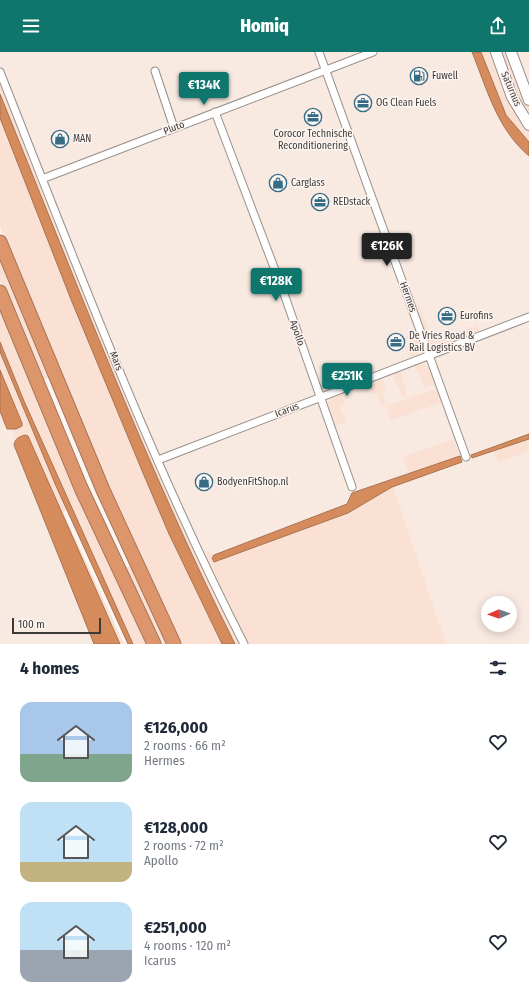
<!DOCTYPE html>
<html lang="en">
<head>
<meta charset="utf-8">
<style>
	:root { --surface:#fff; --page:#f2f2f3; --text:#1f2937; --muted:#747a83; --accent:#0f766e }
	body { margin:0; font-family:"Fira Sans Condensed",sans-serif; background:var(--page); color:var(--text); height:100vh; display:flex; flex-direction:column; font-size:15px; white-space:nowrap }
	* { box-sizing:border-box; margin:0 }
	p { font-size:13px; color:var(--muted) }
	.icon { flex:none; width:22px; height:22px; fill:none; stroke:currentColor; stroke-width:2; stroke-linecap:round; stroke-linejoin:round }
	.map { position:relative; height:592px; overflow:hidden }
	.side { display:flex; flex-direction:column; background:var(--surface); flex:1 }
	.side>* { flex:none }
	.needle { width:26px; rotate:268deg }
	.tools { position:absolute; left:481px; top:544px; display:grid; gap:8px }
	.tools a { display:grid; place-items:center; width:36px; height:36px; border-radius:50%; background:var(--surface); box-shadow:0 2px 10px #0003; font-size:20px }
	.scale { position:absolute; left:12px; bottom:10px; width:89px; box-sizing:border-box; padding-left:4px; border:2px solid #3d3a38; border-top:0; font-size:11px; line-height:14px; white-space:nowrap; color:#3d3a38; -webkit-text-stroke:3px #fdf5f1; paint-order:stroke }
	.price { position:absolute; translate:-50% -34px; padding:0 9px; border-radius:4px; background:var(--accent); color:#fff; font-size:13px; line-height:26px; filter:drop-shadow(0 1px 2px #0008) }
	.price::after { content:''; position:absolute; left:50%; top:24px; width:12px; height:9px; margin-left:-6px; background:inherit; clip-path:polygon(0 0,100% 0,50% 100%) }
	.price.active { background:#222; color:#fff }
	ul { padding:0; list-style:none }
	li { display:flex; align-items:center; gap:12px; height:100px; padding:0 20px }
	li span { display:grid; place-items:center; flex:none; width:112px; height:80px; border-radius:12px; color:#555 }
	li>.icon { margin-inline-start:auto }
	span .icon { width:48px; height:48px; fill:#fffc; stroke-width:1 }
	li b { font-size:17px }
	h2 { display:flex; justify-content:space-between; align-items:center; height:48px; padding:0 20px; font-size:17px }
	header { display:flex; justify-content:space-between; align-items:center; height:52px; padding:0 20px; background:var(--accent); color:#fff; font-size:18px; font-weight:800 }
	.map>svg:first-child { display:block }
	.built { fill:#f8e9e1; fill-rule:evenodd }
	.green { fill:#fbe1d3 }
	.water { fill:#d68b5d; stroke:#a87352 }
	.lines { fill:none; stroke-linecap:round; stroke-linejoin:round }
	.minor-casing { stroke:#968f8b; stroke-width:9 }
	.secondary-casing { stroke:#968f8b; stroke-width:12 }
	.motorway-casing { stroke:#a57659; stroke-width:15 }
	.minor { stroke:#fff; stroke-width:7 }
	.secondary { stroke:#fff; stroke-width:10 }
	.motorway { stroke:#dd966b; stroke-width:13 }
	.labels { text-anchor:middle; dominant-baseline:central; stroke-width:3; stroke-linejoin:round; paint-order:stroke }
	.poi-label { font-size:10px; fill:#3d3a38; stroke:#fdf5f1; text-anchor:start }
	.street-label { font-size:10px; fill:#3d3a38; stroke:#fdf5f1 }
</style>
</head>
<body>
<header><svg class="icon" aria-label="menu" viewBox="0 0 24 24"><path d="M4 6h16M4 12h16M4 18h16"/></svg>Homiq<svg class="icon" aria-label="share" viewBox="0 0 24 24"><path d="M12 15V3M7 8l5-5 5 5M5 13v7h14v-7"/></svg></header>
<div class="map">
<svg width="529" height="592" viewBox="0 0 529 592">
	<rect width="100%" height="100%" fill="#fdf5f1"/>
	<!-- built -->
	<path class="built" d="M0 0H529V592H233L179 482 0 54ZM488 551H510V573H488Z
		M0 359 7 377 12 378 15 387 14 393 94 592H0Z"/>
	<!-- green -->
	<path class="green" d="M481 0H492L524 73 529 79V90L506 63Z
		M499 0H507L529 55V67L520 53Z
		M0 29 115 316 240 592H235C146 414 75 227 0 42Z
		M0 66C56 204 109 343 168 480 184 518 205 554 222 592H182L96 404 44 285 0 175Z
		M0 203 50 325 41 329 0 230Z
		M418 252 433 287 438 288 477 273 479 279 432 298 414 254Z
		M0 258 60 403 146 592H133L24 349 0 290Z
		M417 281C421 293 423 300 410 306L407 296 411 295 407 284Z
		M0 300 67 458 63 460 124 592H120L68 476 18 385 15 387 12 378 16 377 22 371 0 318Z
		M419 311C431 313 433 323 437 332L425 336 414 313Z
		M400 318 407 344 403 346 392 321Z
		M381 325 386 337 382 339 386 354 438 336 443 350 391 368 386 354H382L377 341 373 342 369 331Z
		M341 340 345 353 340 355 346 370 333 374C327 358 321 349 341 340Z
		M453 387 460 404 409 422 403 405Z
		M529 387V399L498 410 494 399Z
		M393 434 446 592H248L205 501 208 500 214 503 213 506 214 510Z
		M132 513 170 592H158L123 517Z"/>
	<!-- water -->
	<path class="water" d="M472 0H481L506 63 529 90V104C497 77 487 37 472 0Z
		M0 42C75 227 146 414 235 592H222L169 482 143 421 72 250 0 66Z
		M0 290 24 349 133 592H128L56 434 0 300Z
		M0 318 22 371V374L16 377H7L0 359Z
		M529 382V387L472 406 471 403Z
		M25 383 28 384 120 592H94L14 393C15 386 19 385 25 383Z
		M460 404 462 410 392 435 348 461 214 510 212 506 214 503 347 452 352 441Z"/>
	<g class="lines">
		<defs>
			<path id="minor" d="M319 0 466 405
				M155 19 174 76
				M0 20C76 212 150 408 244 592
				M215 60 283 239 352 435
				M42 127 373 0
				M158 408 529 265"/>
			<path id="secondary" d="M496 0 512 45 529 73
				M511 0 529 48"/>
			<path id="motorway" d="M0 190 103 438 174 592
				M0 240 81 436 154 592"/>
		</defs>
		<!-- minor casing -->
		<use href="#minor" class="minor-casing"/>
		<!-- secondary casing -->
		<use href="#secondary" class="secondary-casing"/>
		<!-- motorway casing -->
		<use href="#motorway" class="motorway-casing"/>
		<!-- minor -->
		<use href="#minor" class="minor"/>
		<!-- secondary -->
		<use href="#secondary" class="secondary"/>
		<!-- motorway -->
		<use href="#motorway" class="motorway"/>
	</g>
	<!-- icons -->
	<defs>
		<symbol id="fuel-ring" viewBox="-11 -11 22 22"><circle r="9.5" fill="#fdf5f1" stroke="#356d87" stroke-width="1.5"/><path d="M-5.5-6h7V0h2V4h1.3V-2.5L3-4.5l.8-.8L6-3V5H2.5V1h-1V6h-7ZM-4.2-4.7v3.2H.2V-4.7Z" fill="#356d87"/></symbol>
		<symbol id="office-ring" viewBox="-11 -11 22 22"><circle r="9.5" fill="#fdf5f1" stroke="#356d87" stroke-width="1.5"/><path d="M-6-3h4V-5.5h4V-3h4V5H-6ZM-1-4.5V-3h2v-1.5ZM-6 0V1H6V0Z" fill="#356d87"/></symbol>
		<symbol id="shop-ring" viewBox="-11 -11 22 22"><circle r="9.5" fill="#fdf5f1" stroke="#356d87" stroke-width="1.5"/><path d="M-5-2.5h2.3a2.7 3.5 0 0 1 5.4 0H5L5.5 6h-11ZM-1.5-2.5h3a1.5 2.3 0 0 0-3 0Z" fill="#356d87"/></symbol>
	</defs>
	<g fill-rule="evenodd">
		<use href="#fuel-ring" x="409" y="14" width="20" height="20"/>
		<use href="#office-ring" x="353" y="41" width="20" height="20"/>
		<use href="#office-ring" x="303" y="55" width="20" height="20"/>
		<use href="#shop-ring" x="50" y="77" width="20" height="20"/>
		<use href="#shop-ring" x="268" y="121" width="20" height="20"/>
		<use href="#office-ring" x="310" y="140" width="20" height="20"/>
		<use href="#office-ring" x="437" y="254" width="20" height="20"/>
		<use href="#office-ring" x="386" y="280" width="20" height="20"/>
		<use href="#shop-ring" x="194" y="420" width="20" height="20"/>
	</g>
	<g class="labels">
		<!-- poi labels -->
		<g class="poi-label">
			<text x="432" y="24">Fuwell</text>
			<text x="376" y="51">OG Clean Fuels</text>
			<text x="313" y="82" text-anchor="middle">Corocor Technische<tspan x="313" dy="12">Reconditionering</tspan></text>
			<text x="73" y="87">MAN</text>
			<text x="291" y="131">Carglass</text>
			<text x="333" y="150">REDstack</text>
			<text x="460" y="264">Eurofins</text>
			<text x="409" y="284">De Vries Road &amp;<tspan x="409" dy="12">Rail Logistics BV</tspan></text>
			<text x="217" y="430">BodyenFitShop.nl</text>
		</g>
		<!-- street labels -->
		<g class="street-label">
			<text transform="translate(511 37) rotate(67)">Saturnus</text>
			<text transform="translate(174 76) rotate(-21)">Pluto</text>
			<text transform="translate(408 245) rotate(70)">Hermes</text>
			<text transform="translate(297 281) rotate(71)">Apollo</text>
			<text transform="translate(116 309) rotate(68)">Mars</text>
			<text transform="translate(287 358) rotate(-21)">Icarus</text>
		</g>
	</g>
</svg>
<div class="tools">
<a><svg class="needle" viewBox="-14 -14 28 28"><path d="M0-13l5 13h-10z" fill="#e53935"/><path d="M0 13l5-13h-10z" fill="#747a83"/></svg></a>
</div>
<div class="scale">100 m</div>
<b class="price" style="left:204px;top:54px">€134K</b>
<b class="price active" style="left:387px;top:215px">€126K</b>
<b class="price" style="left:276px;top:250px">€128K</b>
<b class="price" style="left:347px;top:345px">€251K</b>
</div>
<section class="side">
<h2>4 homes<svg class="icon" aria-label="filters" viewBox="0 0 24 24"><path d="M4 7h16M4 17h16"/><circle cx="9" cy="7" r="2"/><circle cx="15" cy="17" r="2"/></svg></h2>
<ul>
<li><span style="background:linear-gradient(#a9c7e8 65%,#7fa58c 0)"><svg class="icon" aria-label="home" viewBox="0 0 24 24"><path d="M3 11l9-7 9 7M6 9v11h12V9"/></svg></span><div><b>€126,000</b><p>2 rooms · 66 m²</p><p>Hermes</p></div><svg class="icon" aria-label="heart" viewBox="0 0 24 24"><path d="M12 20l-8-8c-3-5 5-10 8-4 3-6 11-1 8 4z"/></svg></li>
<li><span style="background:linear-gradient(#bfe0f5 75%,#c2b280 0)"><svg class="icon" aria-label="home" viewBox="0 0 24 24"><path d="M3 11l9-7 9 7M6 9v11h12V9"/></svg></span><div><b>€128,000</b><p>2 rooms · 72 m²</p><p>Apollo</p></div><svg class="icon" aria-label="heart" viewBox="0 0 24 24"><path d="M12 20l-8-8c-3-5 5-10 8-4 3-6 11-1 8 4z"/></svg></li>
<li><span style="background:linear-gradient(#bfe0f5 60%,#9aa5b1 0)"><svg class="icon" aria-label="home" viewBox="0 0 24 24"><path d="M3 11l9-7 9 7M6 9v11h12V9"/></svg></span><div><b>€251,000</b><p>4 rooms · 120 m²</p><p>Icarus</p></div><svg class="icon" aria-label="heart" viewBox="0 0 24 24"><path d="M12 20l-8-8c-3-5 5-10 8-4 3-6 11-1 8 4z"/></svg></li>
</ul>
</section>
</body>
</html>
